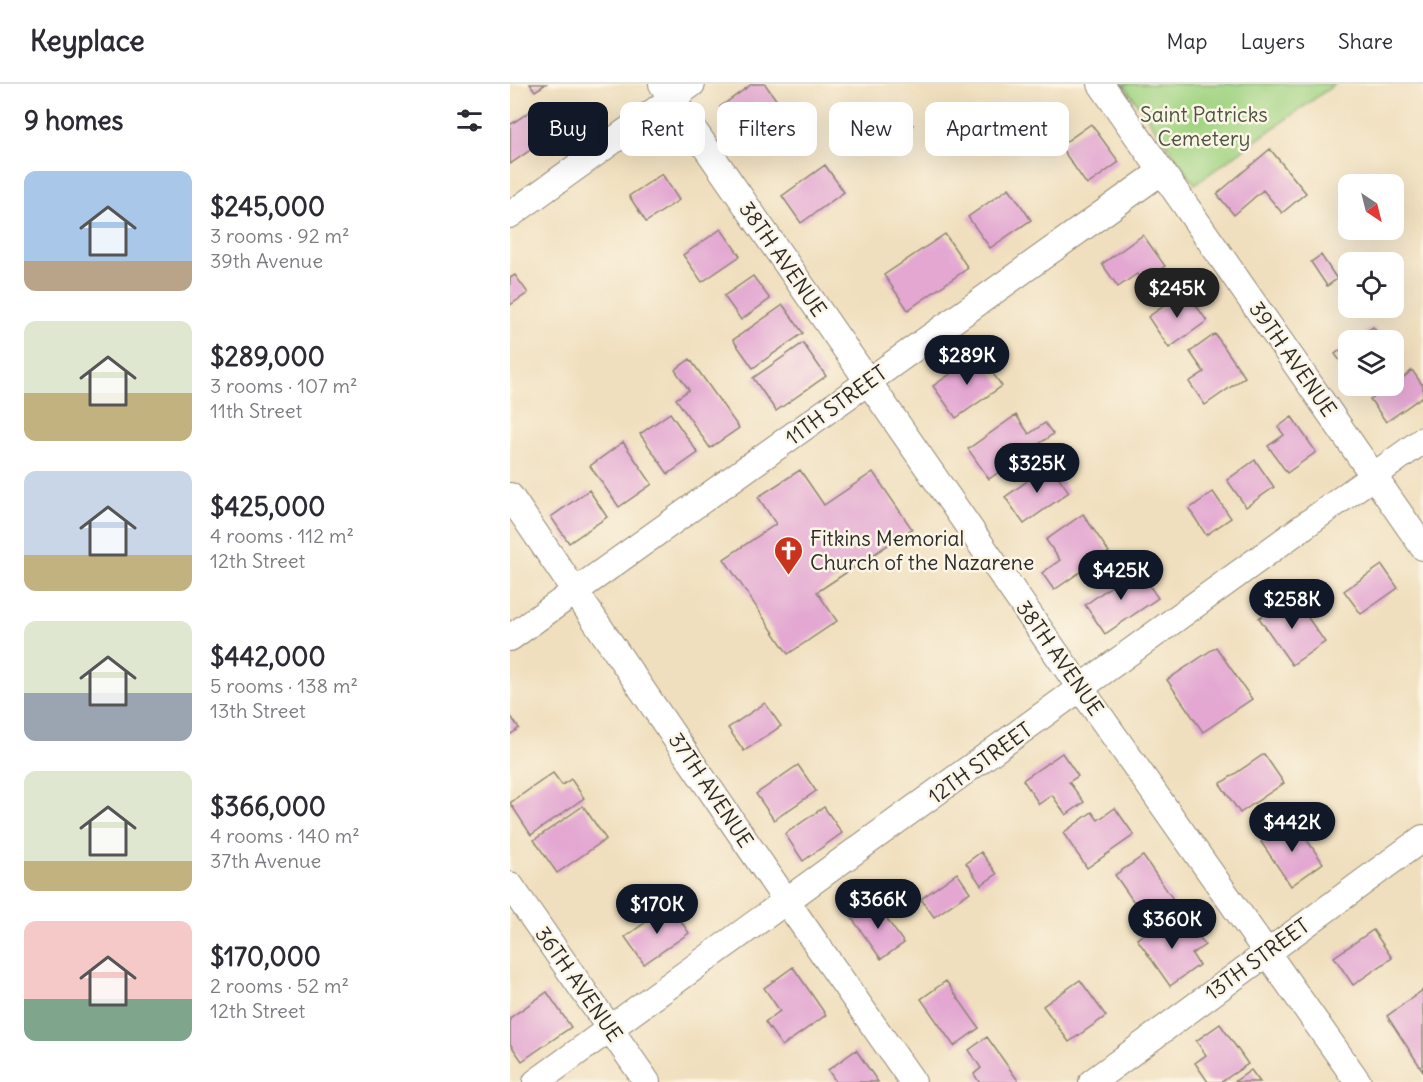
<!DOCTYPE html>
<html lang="en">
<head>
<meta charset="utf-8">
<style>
	:root { --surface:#fff; --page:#f2f2f3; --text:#2b2b33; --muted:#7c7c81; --line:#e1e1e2; --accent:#111827 }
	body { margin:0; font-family:Delius,sans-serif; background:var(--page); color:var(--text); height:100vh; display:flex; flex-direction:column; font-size:22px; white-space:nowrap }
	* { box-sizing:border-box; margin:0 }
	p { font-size:20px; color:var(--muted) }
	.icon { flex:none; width:33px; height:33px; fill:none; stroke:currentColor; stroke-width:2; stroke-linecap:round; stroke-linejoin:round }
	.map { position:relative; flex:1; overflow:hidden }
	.sheet { display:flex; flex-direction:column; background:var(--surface); width:510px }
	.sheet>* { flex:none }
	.banner { position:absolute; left:18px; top:18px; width:570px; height:54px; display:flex; gap:12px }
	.needle { width:39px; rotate:145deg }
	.tools { position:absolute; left:828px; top:90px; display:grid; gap:12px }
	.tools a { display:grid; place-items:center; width:66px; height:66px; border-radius:12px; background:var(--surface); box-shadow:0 6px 24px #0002; font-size:30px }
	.price { position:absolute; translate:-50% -51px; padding:0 14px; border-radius:21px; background:var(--accent); color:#fff; font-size:20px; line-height:39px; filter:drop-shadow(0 2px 3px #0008) }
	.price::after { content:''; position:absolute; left:50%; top:36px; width:18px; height:14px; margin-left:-9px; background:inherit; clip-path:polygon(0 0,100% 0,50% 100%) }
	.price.on { background:#222; color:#fff }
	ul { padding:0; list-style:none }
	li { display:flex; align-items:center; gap:18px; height:150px; padding:0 24px }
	li span { display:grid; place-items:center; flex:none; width:168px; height:120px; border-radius:12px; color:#555 }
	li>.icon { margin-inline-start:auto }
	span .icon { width:72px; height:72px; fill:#fffc; stroke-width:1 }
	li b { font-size:26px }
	h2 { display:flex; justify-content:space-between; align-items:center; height:72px; padding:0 24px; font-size:26px }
	.pill { padding:0 21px; border-radius:12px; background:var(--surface); box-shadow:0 6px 24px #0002; font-size:21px; line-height:54px }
	.pill.on { background:var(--accent); color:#fff }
	header { display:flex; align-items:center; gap:36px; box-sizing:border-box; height:84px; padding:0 30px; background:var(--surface); border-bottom:2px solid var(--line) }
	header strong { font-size:28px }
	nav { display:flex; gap:33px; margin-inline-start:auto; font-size:21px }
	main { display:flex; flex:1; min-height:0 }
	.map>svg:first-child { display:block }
	.green { fill:#a2d483; stroke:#668057; stroke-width:1.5 }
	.building { fill:#e3a7d2 }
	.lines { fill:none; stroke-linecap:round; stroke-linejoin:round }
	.minor-casing { stroke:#8e8574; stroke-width:28 }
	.minor { stroke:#fff; stroke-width:26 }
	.labels { text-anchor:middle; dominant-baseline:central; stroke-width:5; stroke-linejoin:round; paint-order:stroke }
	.park-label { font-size:21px; fill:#495541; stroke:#fcf5e5 }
	.street-label { font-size:21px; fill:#2b2b2b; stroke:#fcf5e5 }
	.poi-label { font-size:21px; fill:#2b2b2b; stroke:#fcf5e5; text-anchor:start }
</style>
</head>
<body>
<header>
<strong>Keyplace</strong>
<nav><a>Map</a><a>Layers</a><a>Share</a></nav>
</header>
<main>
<section class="sheet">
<h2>9 homes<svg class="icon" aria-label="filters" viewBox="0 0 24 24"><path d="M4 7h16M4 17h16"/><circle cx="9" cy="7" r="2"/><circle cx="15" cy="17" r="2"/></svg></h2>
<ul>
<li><span style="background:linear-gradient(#a9c7e8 75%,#b9a48a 0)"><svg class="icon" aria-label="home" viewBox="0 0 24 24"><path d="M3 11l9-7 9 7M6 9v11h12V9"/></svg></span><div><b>$245,000</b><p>3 rooms · 92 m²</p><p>39th Avenue</p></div></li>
<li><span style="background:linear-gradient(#dfe7d0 60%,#c2b280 0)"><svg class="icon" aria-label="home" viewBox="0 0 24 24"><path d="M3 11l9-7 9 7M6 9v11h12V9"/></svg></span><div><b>$289,000</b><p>3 rooms · 107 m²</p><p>11th Street</p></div></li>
<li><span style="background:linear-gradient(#c9d6e8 70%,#c2b280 0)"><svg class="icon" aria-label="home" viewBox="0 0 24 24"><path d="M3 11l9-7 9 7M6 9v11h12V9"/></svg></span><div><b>$425,000</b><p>4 rooms · 112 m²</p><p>12th Street</p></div></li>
<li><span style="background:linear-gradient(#dfe7d0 60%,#9aa5b1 0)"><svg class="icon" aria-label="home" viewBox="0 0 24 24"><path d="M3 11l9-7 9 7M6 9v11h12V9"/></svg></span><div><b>$442,000</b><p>5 rooms · 138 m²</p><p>13th Street</p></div></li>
<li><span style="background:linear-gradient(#dfe7d0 75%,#c2b280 0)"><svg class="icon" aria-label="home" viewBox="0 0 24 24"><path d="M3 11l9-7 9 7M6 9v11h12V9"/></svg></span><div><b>$366,000</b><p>4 rooms · 140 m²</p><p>37th Avenue</p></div></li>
<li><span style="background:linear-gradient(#f6c9c9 65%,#7fa58c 0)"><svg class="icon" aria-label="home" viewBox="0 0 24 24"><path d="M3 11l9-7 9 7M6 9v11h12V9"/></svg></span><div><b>$170,000</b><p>2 rooms · 52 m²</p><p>12th Street</p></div></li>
</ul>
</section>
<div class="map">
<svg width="913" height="998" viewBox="0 0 913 998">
	<rect width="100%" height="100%" fill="#fcf5e5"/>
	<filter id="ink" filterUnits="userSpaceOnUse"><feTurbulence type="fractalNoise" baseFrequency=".0167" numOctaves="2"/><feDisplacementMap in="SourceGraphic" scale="12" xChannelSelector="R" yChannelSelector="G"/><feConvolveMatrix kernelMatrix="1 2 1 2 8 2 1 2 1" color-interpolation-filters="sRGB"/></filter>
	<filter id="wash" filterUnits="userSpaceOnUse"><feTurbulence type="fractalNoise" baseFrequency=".008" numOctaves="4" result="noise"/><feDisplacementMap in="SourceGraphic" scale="24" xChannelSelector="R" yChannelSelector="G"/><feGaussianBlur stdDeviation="1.35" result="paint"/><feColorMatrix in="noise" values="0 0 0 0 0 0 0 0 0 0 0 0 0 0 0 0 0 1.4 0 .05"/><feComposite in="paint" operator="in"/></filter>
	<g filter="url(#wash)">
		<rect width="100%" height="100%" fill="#f0dfbe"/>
		<!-- green -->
		<path class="green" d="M613 0H825L685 100Z"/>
		<g id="blocks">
			<!-- building -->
			<path class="building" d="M20 0H36L25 7Z
				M242 0H255L272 24 231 52 210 23Z
				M34 18 52 44 0 80V41Z
				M390 25 403 41 385 55 372 39Z
				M581 40 609 78 577 101 550 62Z
				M760 65 796 109 772 129 753 106 724 131 707 110Z
				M315 81 334 108 291 139 272 112Z
				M152 90 169 116 136 138 119 112Z
				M499 104 521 136 480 164 458 133Z
				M211 145 230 172 192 198 173 171Z
				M435 150 458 184 398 226 374 191Z
				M633 151 655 182 633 198 627 190 608 203 592 180Z
				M811 171 827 195 817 202 801 178Z
				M5 191 18 209 0 221V194Z
				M243 192 260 215 231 236 214 212Z
				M676 207 697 237 659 264 638 233Z
				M273 221 293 249 243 284 223 256Z
				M863 243 873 256H844Z
				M705 250 735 293 695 321 679 298 694 288 680 268Z
				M293 259 316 292 266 327 243 294Z
				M838 260V288L825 270Z
				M469 270 492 302 446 334 423 302Z
				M180 275 229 344 200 364 166 315 179 306 165 286Z
				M902 286 913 302V312L876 338 860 315 884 302Z
				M160 329 188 369 158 390 130 350Z
				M506 331 519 350 535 339 543 350 479 395 458 365Z
				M782 333 806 368 777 389 758 362 774 351 768 343Z
				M113 358 142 400 109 423 80 382Z
				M745 376 764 403 736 423 717 396Z
				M540 381 559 408 514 440 495 413Z
				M290 386 314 421 363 388 402 445 307 508 327 537 278 570 214 475 266 440 248 413Z
				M79 406 97 433 59 459 41 433Z
				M703 408 721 434 696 451 679 425Z
				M573 430 599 468 544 506 532 489 550 476 536 456Z
				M872 481 888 504 851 530 834 507Z
				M627 484 648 514 595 550 575 521Z
				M782 511 815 558 782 581 749 534Z
				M706 563 742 615 693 648 657 596Z
				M255 619 271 642 234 667 218 644Z
				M0 631 9 644 0 651Z
				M552 669 568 692 559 698 574 718 556 731 542 711 529 720 513 696Z
				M754 670 774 699 730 729 710 700Z
				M288 681 306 707 264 736 246 710Z
				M43 689 52 701 61 695 74 714 21 751 0 719Z
				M73 722 96 755 47 789 24 756Z
				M314 723 332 749 293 777 275 750Z
				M605 724 624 751 577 784 553 749 582 728 588 736Z
				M783 736 813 779 781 802 751 758Z
				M471 768 487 790 471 801 456 779Z
				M633 772 665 818 637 837 605 791Z
				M447 789 460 808 424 833 411 815Z
				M364 817 394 859 371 875 341 833Z
				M160 821 179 849 134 880 115 853Z
				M657 834 668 849 681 841 695 861 682 870 689 881 660 902 627 855Z
				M863 846 882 874 843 901 824 873Z
				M283 883 316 931 272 962 255 938 270 927 254 904Z
				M570 896 596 932 559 958 533 922Z
				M436 897 469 944 444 962 411 915Z
				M913 906V987L877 932Z
				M37 908 61 943 12 977 0 960V934Z
				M710 940 738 980 711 998H698L685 979 696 971 686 957Z
				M477 953 509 998H469L464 990 471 984 459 966Z
				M346 966 368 998H326L318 986Z
				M741 986 750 998H724Z"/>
		</g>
	</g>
	<g filter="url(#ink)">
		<use href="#blocks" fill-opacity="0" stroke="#8e8574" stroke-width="1.5"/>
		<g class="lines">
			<defs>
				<path id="minor" d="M152 0 571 605 848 998
					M591 0 913 463
					M0 131 182 0
					M0 412 277 818 403 998
					M0 554 652 87
					M0 801 137 998
					M26 998 913 356
					M582 998 913 754"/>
			</defs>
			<!-- minor casing -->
			<use href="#minor" class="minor-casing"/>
			<!-- minor -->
			<use href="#minor" class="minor"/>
		</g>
	</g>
	<!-- icons -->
	<defs>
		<symbol id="church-pin" viewBox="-11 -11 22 30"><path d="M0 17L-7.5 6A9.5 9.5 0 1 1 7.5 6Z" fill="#c8321e" stroke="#fcf5e5"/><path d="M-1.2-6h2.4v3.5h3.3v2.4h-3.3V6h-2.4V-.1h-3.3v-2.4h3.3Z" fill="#fff"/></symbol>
	</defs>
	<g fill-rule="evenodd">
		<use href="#church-pin" x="262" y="450" width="33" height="45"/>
	</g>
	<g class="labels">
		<!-- park labels -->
		<g class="park-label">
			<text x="694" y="30">Saint Patricks<tspan x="694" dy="24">Cemetery</tspan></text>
		</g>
		<!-- street labels -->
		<g class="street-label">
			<text transform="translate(273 175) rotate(55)">38TH AVENUE</text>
			<text transform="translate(783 275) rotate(55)">39TH AVENUE</text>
			<text transform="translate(326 321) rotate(-36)">11TH STREET</text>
			<text transform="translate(550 574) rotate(55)">38TH AVENUE</text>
			<text transform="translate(470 679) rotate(-36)">12TH STREET</text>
			<text transform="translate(201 706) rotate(56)">37TH AVENUE</text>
			<text transform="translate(747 875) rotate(-36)">13TH STREET</text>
			<text transform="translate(69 900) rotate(55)">36TH AVENUE</text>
		</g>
		<!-- poi labels -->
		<g class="poi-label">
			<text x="300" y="454">Fitkins Memorial<tspan x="300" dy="24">Church of the Nazarene</tspan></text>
		</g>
	</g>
</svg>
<div class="tools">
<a><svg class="needle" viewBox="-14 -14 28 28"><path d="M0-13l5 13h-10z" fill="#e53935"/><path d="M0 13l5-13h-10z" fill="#7c7c81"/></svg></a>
<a><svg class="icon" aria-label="locate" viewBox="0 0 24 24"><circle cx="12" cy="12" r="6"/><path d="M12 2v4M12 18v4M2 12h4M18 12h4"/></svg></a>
<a><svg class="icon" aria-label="layers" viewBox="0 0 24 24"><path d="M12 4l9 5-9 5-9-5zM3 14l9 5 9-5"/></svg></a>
</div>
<b class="price on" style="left:667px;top:235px">$245K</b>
<b class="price" style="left:457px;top:302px">$289K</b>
<b class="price" style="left:527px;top:410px">$325K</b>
<b class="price" style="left:611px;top:517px">$425K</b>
<b class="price" style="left:782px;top:546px">$258K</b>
<b class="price" style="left:782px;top:769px">$442K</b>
<b class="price" style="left:368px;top:846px">$366K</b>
<b class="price" style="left:147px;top:851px">$170K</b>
<b class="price" style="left:662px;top:866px">$360K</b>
<div class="banner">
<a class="pill on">Buy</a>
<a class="pill">Rent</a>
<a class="pill">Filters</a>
<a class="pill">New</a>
<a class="pill">Apartment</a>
</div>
</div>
</main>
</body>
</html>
